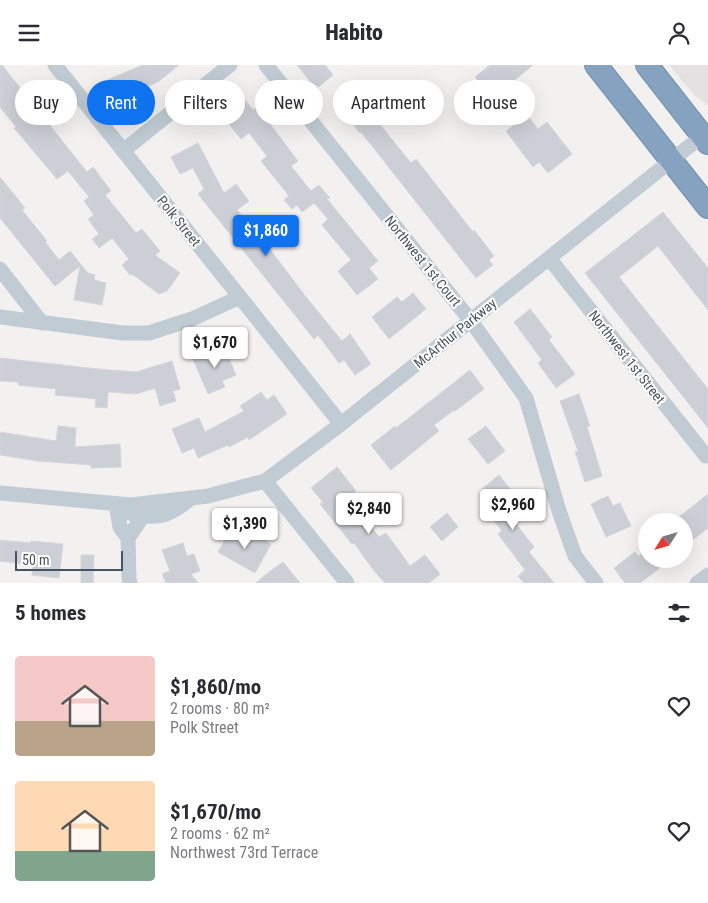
<!DOCTYPE html>
<html lang="en">
<head>
<meta charset="utf-8">
<style>
	:root { --surface:#fff; --page:#f2f2f3; --text:#2b2b33; --muted:#7c7c81; --accent:#0f72ee }
	body { margin:0; font-family:"Roboto Condensed",sans-serif; background:var(--page); color:var(--text); height:100vh; display:flex; flex-direction:column; font-size:19px; white-space:nowrap }
	* { box-sizing:border-box; margin:0 }
	p { font-size:16px; color:var(--muted) }
	.icon { flex:none; width:28px; height:28px; fill:none; stroke:currentColor; stroke-width:2; stroke-linecap:round; stroke-linejoin:round }
	.map { position:relative; height:518px; overflow:hidden }
	.drawer { display:flex; flex-direction:column; background:var(--surface); flex:1 }
	.drawer>* { flex:none }
	.top-card { position:absolute; left:15px; top:15px; width:679px; height:45px; display:flex; gap:10px }
	.needle { width:32px; rotate:233deg }
	.tools { position:absolute; left:638px; top:448px; display:grid; gap:10px }
	.tools a { display:grid; place-items:center; width:55px; height:55px; border-radius:50%; background:var(--surface); box-shadow:0 5px 20px #0002; font-size:25px }
	.scale { position:absolute; left:15px; bottom:12px; width:108px; box-sizing:border-box; padding-left:5px; border:2px solid #47545f; border-top:0; font-size:14px; line-height:18px; white-space:nowrap; color:#47545f; -webkit-text-stroke:4px #fff; paint-order:stroke }
	.price { position:absolute; translate:-50% -42px; padding:0 11px; border-radius:5px; background:#fff; color:#222; font-size:16px; line-height:32px; filter:drop-shadow(0 1px 2px #0008) }
	.price::after { content:''; position:absolute; left:50%; top:30px; width:15px; height:11px; margin-left:-8px; background:inherit; clip-path:polygon(0 0,100% 0,50% 100%) }
	.price.active { background:var(--accent); color:#fff }
	ul { padding:0; list-style:none }
	li { display:flex; align-items:center; gap:15px; height:125px; padding:0 15px }
	li span { display:grid; place-items:center; flex:none; width:140px; height:100px; border-radius:5px; color:#555 }
	li>.icon { margin-inline-start:auto }
	span .icon { width:60px; height:60px; fill:#fffc; stroke-width:1 }
	li b { font-size:21px }
	h2 { display:flex; justify-content:space-between; align-items:center; height:60px; padding:0 15px; font-size:21px }
	.tag { padding:0 18px; border-radius:22px; background:var(--surface); box-shadow:0 5px 20px #0002; font-size:18px; line-height:45px }
	.tag.active { background:var(--accent); color:#fff }
	header { display:flex; justify-content:space-between; align-items:center; height:65px; padding:0 15px; background:var(--surface); font-size:22px; font-weight:800 }
	.map>svg:first-child { display:block }
	.education { fill:#e4e1e2 }
	.building { fill:#cccfd5; stroke:#d4d6dc }
	.lines { fill:none; stroke-linecap:round; stroke-linejoin:round }
	.highway-casing { stroke:#718ead; stroke-width:24 }
	.minor { stroke:#c0cbd3; stroke-width:15 }
	.highway { stroke:#85a3c1; stroke-width:22 }
	.labels { text-anchor:middle; dominant-baseline:central; stroke-width:4; stroke-linejoin:round; paint-order:stroke }
	.street-label { font-size:14px; fill:#47545f; stroke:#fff }
</style>
</head>
<body>
<header><svg class="icon" aria-label="menu" viewBox="0 0 24 24"><path d="M4 6h16M4 12h16M4 18h16"/></svg>Habito<svg class="icon" aria-label="person" viewBox="0 0 24 24"><circle cx="12" cy="8" r="4"/><path d="M4 21q1-7 8-7t8 7"/></svg></header>
<div class="map">
<svg width="708" height="518" viewBox="0 0 708 518">
	<rect width="100%" height="100%" fill="#f3f0f0"/>
	<!-- education -->
	<path class="education" d="M669 0H708V40L694 30Z"/>
	<!-- building -->
	<path class="building" d="M0 0H2L87 107 93 102 111 126 105 130 136 168 142 164 160 186 155 190 180 208 167 226 159 229 132 209 130 210 122 200 129 194 112 173 99 183 92 174 99 169 88 154 94 150 84 136 89 132 68 106 57 114 14 63 16 62 0 42Z
		M143 0H179L158 17 115 35 107 15Z
		M297 0H325L333 10 316 24Z
		M490 0H533L493 33 475 12Z
		M353 26 411 98 416 94 473 167 474 165 494 191 489 195 493 200 476 213 361 67 360 68 337 38Z
		M242 31 253 45 257 42 298 96 291 101 311 126 319 120 330 133 327 134 378 196 369 203 378 214 357 230 338 206 351 195 322 160 328 154 314 138 302 147 297 140 292 144 284 135 289 131 261 96 267 91 249 68 241 74 225 54 232 49 227 43Z
		M527 50 538 64 547 57 572 89 548 108 539 97 533 102 506 66Z
		M198 78 224 128 236 119 249 136 237 145 253 164 261 158 276 177 269 183 306 232 342 276 350 269 371 299 355 310 344 295 339 298 318 270 314 274 198 129 204 124 193 103 180 109 171 92Z
		M0 112 25 143 22 145 47 176 45 177 59 195 70 186 88 208 95 210 94 215 106 218 102 240 74 235 80 201 55 221 0 153Z
		M663 147 708 203V245L658 181 619 212 708 324V363L585 208Z
		M413 228 426 244 389 274 372 252 397 232 402 237Z
		M530 244 552 272 549 275 575 309 556 323 538 298 542 295 514 257Z
		M224 282 236 310 222 316 225 322 208 329 193 294Z
		M0 293 98 304 136 307 172 296 180 324 173 326 176 336 160 341 155 323 136 329 108 327 107 343 95 342 96 334 55 330 56 324 18 320V317L0 316Z
		M470 305 484 324 455 346 454 345 434 360 439 366 391 405 371 380 395 361 396 363Z
		M261 327 267 335 274 330 287 349 249 375 248 372 229 382 228 380 198 393 194 383 182 388 172 364 199 353 205 367 244 346 240 341Z
		M579 329 590 361 587 362 602 411 585 417 575 387 578 386 560 336Z
		M58 361 76 363 75 382 120 379 121 402 91 403V400L38 396 0 390V367L56 376Z
		M486 361 505 386 488 399 468 374Z
		M337 402 356 426 348 432 379 472 386 468 410 501 425 490 440 509 429 518H385L375 507 354 478 352 479 320 439 323 437 311 423Z
		M499 410 519 435 506 446 534 482 529 487 554 518H524L518 511 525 505 498 469 502 466 484 443 492 437 482 424Z
		M708 429V463L684 482V456H674Z
		M608 431 613 441 620 438 631 461 606 472 591 439Z
		M447 448 458 462 442 476 430 462Z
		M231 464 251 475 255 470 271 479 255 508 218 487Z
		M0 475 31 478V476L63 479 59 513 32 510 33 500 0 496Z
		M183 478 187 491 194 489 200 506 191 509 198 518H166L162 509 170 506 162 485Z
		M646 485V494H655L661 502 640 518H625L614 503 635 487 639 491Z
		M81 490H94L93 518H81Z
		M283 497 300 518H256L269 507Z"/>
	<g class="lines">
		<defs>
			<path id="highway" d="M596 0 708 142
				M647 0 708 78"/>
		</defs>
		<!-- highway casing -->
		<use href="#highway" class="highway-casing"/>
		<!-- minor -->
		<path class="minor" d="M55 0 341 359
			M266 0 471 256 526 333 559 446 575 491 596 518
			M123 86 230 0
			M549 193 706 391
			M0 204 42 258
			M0 252 123 268H149L192 254 240 232
			M265 416 347 518
			M0 428 131 440 208 431 265 416 341 359 702 71
			M116 439 120 462 128 473
			M119 446C152 453 164 457 191 433
			M130 518 129 514 128 473 143 451
			M697 518 708 510"/>
		<!-- highway -->
		<use href="#highway" class="highway"/>
	</g>
	<g class="labels">
		<!-- street labels -->
		<g class="street-label">
			<text transform="translate(179 156) rotate(51)">Polk Street</text>
			<text transform="translate(423 196) rotate(51)">Northwest 1st Court</text>
			<text transform="translate(455 268) rotate(-39)">McArthur Parkway</text>
			<text transform="translate(627 292) rotate(52)">Northwest 1st Street</text>
		</g>
	</g>
</svg>
<div class="tools">
<a><svg class="needle" viewBox="-14 -14 28 28"><path d="M0-13l5 13h-10z" fill="#e53935"/><path d="M0 13l5-13h-10z" fill="#7c7c81"/></svg></a>
</div>
<div class="scale">50 m</div>
<b class="price active" style="left:266px;top:192px">$1,860</b>
<b class="price" style="left:215px;top:304px">$1,670</b>
<b class="price" style="left:513px;top:466px">$2,960</b>
<b class="price" style="left:369px;top:470px">$2,840</b>
<b class="price" style="left:245px;top:485px">$1,390</b>
<div class="top-card">
<a class="tag">Buy</a>
<a class="tag active">Rent</a>
<a class="tag">Filters</a>
<a class="tag">New</a>
<a class="tag">Apartment</a>
<a class="tag">House</a>
</div>
</div>
<section class="drawer">
<h2>5 homes<svg class="icon" aria-label="filters" viewBox="0 0 24 24"><path d="M4 7h16M4 17h16"/><circle cx="9" cy="7" r="2"/><circle cx="15" cy="17" r="2"/></svg></h2>
<ul>
<li><span style="background:linear-gradient(#f6c9c9 65%,#b9a48a 0)"><svg class="icon" aria-label="home" viewBox="0 0 24 24"><path d="M3 11l9-7 9 7M6 9v11h12V9"/></svg></span><div><b>$1,860/mo</b><p>2 rooms · 80 m²</p><p>Polk Street</p></div><svg class="icon" aria-label="heart" viewBox="0 0 24 24"><path d="M12 20l-8-8c-3-5 5-10 8-4 3-6 11-1 8 4z"/></svg></li>
<li><span style="background:linear-gradient(#ffd9b3 70%,#7fa58c 0)"><svg class="icon" aria-label="home" viewBox="0 0 24 24"><path d="M3 11l9-7 9 7M6 9v11h12V9"/></svg></span><div><b>$1,670/mo</b><p>2 rooms · 62 m²</p><p>Northwest 73rd Terrace</p></div><svg class="icon" aria-label="heart" viewBox="0 0 24 24"><path d="M12 20l-8-8c-3-5 5-10 8-4 3-6 11-1 8 4z"/></svg></li>
</ul>
</section>
</body>
</html>
